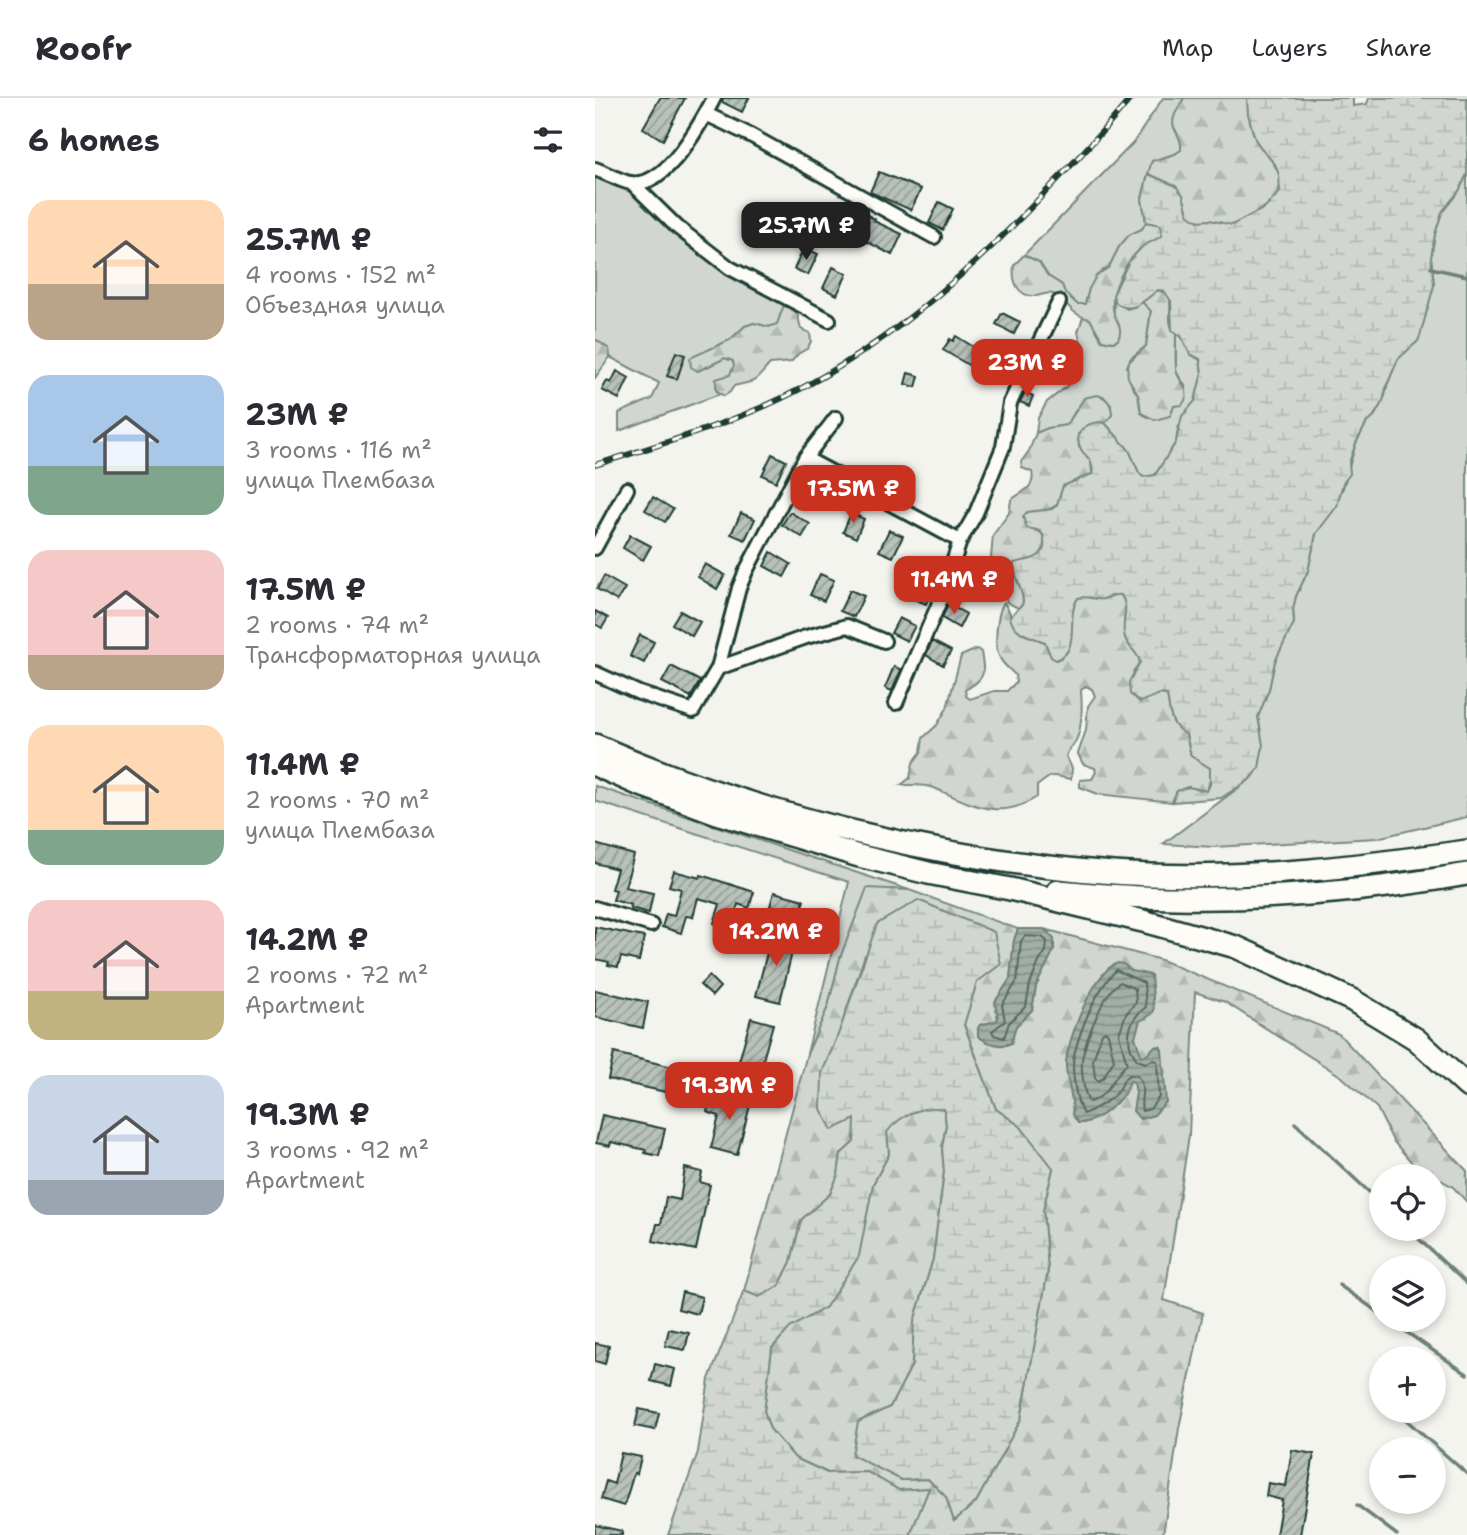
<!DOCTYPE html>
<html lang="en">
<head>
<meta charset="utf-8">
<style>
	:root { --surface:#fff; --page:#f2f2f3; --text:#2b2b33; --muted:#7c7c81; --line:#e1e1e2; --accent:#c8321e }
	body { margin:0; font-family:"Shantell Sans",sans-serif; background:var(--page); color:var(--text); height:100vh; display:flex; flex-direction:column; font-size:26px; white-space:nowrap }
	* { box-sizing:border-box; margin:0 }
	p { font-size:23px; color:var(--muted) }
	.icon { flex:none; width:38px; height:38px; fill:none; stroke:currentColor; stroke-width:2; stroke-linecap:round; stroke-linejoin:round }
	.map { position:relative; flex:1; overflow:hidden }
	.details { display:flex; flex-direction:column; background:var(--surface); width:595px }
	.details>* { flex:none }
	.fabs { position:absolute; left:774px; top:1066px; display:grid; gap:14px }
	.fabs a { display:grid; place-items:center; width:77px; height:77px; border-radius:50%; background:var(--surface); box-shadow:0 4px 10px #0003; font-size:35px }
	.price { position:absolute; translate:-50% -60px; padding:0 16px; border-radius:14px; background:var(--accent); color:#fff; font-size:23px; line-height:46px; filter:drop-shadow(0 2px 4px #0008) }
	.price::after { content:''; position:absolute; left:50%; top:42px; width:21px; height:16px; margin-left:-10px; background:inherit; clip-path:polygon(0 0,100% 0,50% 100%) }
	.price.active { background:#222; color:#fff }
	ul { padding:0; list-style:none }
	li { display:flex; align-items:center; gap:21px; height:175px; padding:0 28px }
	li span { display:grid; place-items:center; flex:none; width:196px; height:140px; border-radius:21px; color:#555 }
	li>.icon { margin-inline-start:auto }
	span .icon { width:84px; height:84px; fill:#fffc; stroke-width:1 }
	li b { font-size:30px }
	h2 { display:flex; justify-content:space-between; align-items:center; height:84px; padding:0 28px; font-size:30px }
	header { display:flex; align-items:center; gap:42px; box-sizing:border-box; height:98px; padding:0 35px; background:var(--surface); border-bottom:2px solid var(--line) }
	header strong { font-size:33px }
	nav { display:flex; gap:38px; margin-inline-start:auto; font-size:24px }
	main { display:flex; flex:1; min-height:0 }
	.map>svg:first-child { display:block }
	.green { fill:#d1d6d1; stroke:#788a82; stroke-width:2 }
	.forest { fill:url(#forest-firs); stroke:#788a82; stroke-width:2 }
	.wetland { fill:url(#wetland-marsh); stroke:#788a82; stroke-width:2 }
	.water { fill:url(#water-rules); stroke:#6e8179; stroke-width:2 }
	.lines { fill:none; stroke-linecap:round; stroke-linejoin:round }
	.shore { stroke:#546a62; stroke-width:2 }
	.stream { stroke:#6e8179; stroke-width:3.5 }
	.building { fill:url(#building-hatch); stroke:#1f3d34; stroke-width:2 }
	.minor-casing { stroke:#1f3d34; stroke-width:18 }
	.primary-casing { stroke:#1f3d34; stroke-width:26 }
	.minor { stroke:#fdfcf7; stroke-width:12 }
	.primary { stroke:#fdfcf7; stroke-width:21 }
	.rail-casing { stroke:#1f3d34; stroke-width:6 }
	.rail { stroke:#fdfcf7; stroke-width:3.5; stroke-dasharray:10; stroke-linecap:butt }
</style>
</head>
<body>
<header>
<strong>Roofr</strong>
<nav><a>Map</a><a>Layers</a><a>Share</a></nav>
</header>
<main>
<section class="details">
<h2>6 homes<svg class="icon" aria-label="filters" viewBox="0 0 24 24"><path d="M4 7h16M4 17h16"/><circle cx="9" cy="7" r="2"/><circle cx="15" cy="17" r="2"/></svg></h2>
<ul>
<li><span style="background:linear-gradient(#ffd9b3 60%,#b9a48a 0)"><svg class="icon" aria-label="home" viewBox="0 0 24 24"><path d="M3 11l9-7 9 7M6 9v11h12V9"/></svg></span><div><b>25.7M ₽</b><p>4 rooms · 152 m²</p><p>Объездная улица</p></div></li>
<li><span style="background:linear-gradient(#a9c7e8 65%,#7fa58c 0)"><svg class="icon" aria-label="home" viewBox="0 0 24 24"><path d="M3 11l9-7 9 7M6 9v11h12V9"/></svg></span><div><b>23M ₽</b><p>3 rooms · 116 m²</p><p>улица Плембаза</p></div></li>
<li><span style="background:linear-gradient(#f6c9c9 75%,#b9a48a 0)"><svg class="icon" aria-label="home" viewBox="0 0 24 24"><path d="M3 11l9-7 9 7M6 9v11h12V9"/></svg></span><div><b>17.5M ₽</b><p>2 rooms · 74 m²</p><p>Трансформаторная улица</p></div></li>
<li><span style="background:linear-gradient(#ffd9b3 75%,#7fa58c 0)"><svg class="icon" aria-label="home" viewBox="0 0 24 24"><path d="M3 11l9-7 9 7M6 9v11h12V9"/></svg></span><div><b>11.4M ₽</b><p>2 rooms · 70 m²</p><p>улица Плембаза</p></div></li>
<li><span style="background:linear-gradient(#f6c9c9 65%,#c2b280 0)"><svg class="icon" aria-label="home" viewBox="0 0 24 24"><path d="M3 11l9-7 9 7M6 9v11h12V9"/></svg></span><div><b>14.2M ₽</b><p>2 rooms · 72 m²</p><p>Apartment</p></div></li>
<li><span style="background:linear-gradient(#c9d6e8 75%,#9aa5b1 0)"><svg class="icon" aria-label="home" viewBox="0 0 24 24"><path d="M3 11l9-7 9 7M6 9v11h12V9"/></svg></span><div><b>19.3M ₽</b><p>3 rooms · 92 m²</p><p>Apartment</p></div></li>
</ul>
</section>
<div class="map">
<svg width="872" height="1437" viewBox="0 0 872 1437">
	<defs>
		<pattern id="forest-firs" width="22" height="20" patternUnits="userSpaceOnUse" patternTransform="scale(1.75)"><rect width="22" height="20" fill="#d1d6d1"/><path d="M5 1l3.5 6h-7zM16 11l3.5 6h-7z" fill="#b3b9b4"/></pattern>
		<pattern id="wetland-marsh" width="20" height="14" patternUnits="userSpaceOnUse" patternTransform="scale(1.75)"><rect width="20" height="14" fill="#d1d6d1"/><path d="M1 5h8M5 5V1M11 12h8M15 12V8" fill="none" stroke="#b3b9b4"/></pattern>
		<pattern id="water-rules" width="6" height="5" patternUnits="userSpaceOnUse" patternTransform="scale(1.75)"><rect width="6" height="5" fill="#a3aea7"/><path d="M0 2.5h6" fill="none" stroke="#848f89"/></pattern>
		<pattern id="building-hatch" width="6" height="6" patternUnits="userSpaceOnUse" patternTransform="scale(1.75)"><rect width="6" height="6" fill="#b9c1bb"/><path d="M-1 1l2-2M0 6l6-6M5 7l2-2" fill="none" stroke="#969e99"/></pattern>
	</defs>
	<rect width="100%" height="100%" fill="#f4f4ef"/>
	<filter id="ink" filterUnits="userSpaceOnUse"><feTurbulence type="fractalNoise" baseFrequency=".0143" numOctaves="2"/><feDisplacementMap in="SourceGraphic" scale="14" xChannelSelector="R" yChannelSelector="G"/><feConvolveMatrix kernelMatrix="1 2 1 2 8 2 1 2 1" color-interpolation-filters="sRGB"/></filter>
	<g filter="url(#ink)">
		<!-- green -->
		<path class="green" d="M568 0H589C585 8 577 20 579 29 582 39 587 38 586 52L580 56 557 63 547 100 551 124 547 131 534 137 524 149 514 169 507 173 494 191 490 206H482L470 195 467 187 453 178 444 164 429 157 538 45Z
			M0 76 22 83 61 113 198 206 185 217 183 226 174 229 159 225 150 228 135 242 100 258 110 270 130 260 138 263 139 268 135 277 121 282V292L125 296 24 333V315L57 301 64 285 15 259 14 251 0 241Z
			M872 76V719L782 740 619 749 568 746 654 682 661 675 666 657V634L663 619 674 591 680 563 699 524 698 511 701 498 713 473 721 436 748 390 761 345 772 324 780 317 790 298 792 287 803 261 823 243 839 187 836 159 840 136 847 114 864 93Z
			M519 202 532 211 542 208 547 204 556 212 551 248 536 260 532 268 537 289 543 296 545 310 549 317 560 322 577 314 579 307 591 297 590 287 581 274V236L586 238 595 256 605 262 607 275 600 303 583 330 581 344 560 377 548 379 544 375 534 352 510 325 514 321 516 307 508 298 482 310 472 327 453 330 441 335 443 320 452 304 471 289 488 266 490 260 483 234 488 219 495 221 507 242 518 244Z
			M0 688 314 792 272 791 245 860 233 909 212 956 254 784 0 703Z"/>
		<!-- forest -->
		<path class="forest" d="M589 0H652C653 14 655 29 661 42 666 52 675 58 680 68 695 92 676 107 656 117 650 119 648 123 643 126 634 130 625 125 617 123 612 122 606 124 601 122 589 118 592 103 586 95 577 85 566 81 553 76L557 63 580 56 586 52C587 41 583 38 579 29 575 20 585 8 589 0Z
			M551 124 566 127 567 138C561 143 554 144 548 149 531 162 513 194 519 216 523 226 528 230 523 242L518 244 507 242 495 221C472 216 473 201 458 196 452 194 448 197 441 198 422 199 417 183 419 167L429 157 444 164 453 178 467 187 470 195 482 206H490L494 191 501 178 514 169 524 149 534 137 547 131Z
			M563 192 574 197C578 210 570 225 581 236 581 247 580 259 581 271 583 285 599 292 587 307L579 308 575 318 560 322 546 315C545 309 545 302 543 297 537 282 529 284 534 264L551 248 556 213 547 204Z
			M193 206 201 210 206 231 215 235 216 243 213 250 203 256 196 264 175 266C157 286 164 282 139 288L135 294 129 298 121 292V281L135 277 139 268 138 263 130 260 103 273 96 269 95 260 135 242 150 228 159 225 174 229 182 226 189 207Z
			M0 241 14 251 15 259 0 280Z
			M502 297C512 299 517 307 517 317L510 325 504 324 483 336 484 349 496 363 497 376 468 388 462 407 451 413 437 432C445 433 448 434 449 442 452 460 431 465 418 471L429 501 427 507 423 510 412 504 410 498 397 484 395 471 398 437 414 415 416 402C426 394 441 390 437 374L427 370 426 364 434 353 441 335 453 330 472 327 489 300Z
			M520 496 526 497 531 507 529 523 536 550 544 558 545 564 538 574 565 596 572 597C575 613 574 628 591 636L596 658 615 670 616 678 612 693 593 689 582 693 577 704 503 696 485 689V682L497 681 501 674 500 670 488 666 483 656 491 632 493 608 500 598 497 591 491 588 486 592C487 606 488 631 480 644 477 650 473 651 471 658L477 670 476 681C455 678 461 673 442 688V699C404 724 376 706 339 690 330 686 316 687 306 687L315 680 318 665 326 654 328 640 342 627 352 610 366 558 382 551 386 554C390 578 390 580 370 592L371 598 375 601 399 593H412L421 584 420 577C415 571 408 567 405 560 398 547 402 515 409 504L415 515V520L428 536 450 544 456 558 471 555C480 537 472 515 483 500L490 498 503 501Z
			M272 790 314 792 423 831 419 842 415 881 400 904 403 920 401 923 385 927 390 943 408 948 416 945 421 928 437 912 441 888 450 867 454 835 449 831 566 862 744 936 872 1073V1104L858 1089 818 1066 798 1043 782 1010 747 979 630 904 600 894 594 1037 569 1202 608 1215 584 1330 568 1437H315L334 1390 304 1392 272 1374 233 1375 200 1360 175 1331 169 1313 177 1250 194 1230 231 1209 271 1114 278 1086 294 1056 292 1034 302 1021 332 1008 349 1011 351 1027 347 1050 349 1074 338 1161 319 1224 317 1267 295 1309 263 1324 306 1382 333 1381 351 1399 359 1423 381 1404 426 1321 453 1172 448 1112 458 1071 425 1028 401 1011 369 926 382 884 270 857 243 937 227 975 261 1020 259 1044 246 1056 243 1078 235 1096 206 1122 196 1164 184 1188 164 1199 149 1193 212 956 233 909 245 860Z"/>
		<!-- wetland -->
		<path class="wetland" d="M652 0H758V8L772 6 774 0H872V76L864 93 847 114 840 136 836 159 839 187 825 238 823 243 803 261 792 287 788 303 777 321 772 324 761 345 754 365 755 376 748 385 742 408 721 436 713 473 701 498 698 511 699 525 680 563 674 591 663 619 668 647 664 670 654 682 626 700 577 704 582 693 593 689 612 693 615 686V670L596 658 591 636C574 628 575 613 572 597L565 596 545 604 535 596 534 584 545 564C542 552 530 548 529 535 527 521 535 510 526 497 517 496 516 499 508 501 500 503 493 497 483 500 470 518 487 553 461 562L456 559 450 544C435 538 420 536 415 520 418 513 424 512 427 507 432 500 417 476 419 465 432 462 452 461 449 443 449 439 448 435 444 433 440 431 436 431 432 430L428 419 432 414 457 411 462 407 468 388 497 376C497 371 498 369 496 364 494 359 488 356 486 351 477 333 493 322 510 325L534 352 544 375 548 379 560 377 581 344 587 318 600 303 607 275 605 261 595 256 586 238 577 232 576 203 569 193 563 192C550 202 537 217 521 205L518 197 534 163 548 148 567 138 566 127 551 124 547 101 553 76 581 88 588 97 593 116 603 123 615 122 637 127 670 110 685 94 684 77 680 66 668 53 660 41 653 16Z
			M323 802 399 834 406 866 382 884 369 927 401 1011 425 1028 458 1070 448 1112 453 1172 426 1321 381 1404 359 1423 351 1399 333 1381 306 1382 257 1357 263 1324 295 1309 317 1267 319 1224 338 1161 349 1074 347 1050 351 1027 349 1011C328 1007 305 1017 292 1034L294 1056 278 1086 264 1158 231 1209 195 1230 177 1250 169 1313 175 1331 200 1360 232 1375 272 1374 304 1392 334 1390 315 1437H73L103 1354 114 1281 149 1193 164 1199 184 1188 196 1164 206 1122 235 1096 243 1077 246 1056 259 1044 260 1021 237 1032 226 1011 227 975 243 937 282 826Z"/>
		<!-- water -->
		<path class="water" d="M423 831H449L459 841V852L441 888 437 912 421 928 416 945C406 950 391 945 383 938V930L385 927 401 923 403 920 400 904 415 881 419 842Z
			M523 865 528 866 537 873 556 877 559 912 557 916 545 923 540 939 546 957 551 958 559 949 565 948 567 952 571 1004 559 1017 545 1021 538 1013 541 995 539 984 535 983C531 1001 501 1026 483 1025L477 1016C480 1006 471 981 471 968 470 946 500 870 523 865Z"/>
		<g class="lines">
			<!-- shore -->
			<path class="shore" d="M430 838 447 839 452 843 451 853 444 864 435 886 431 908 414 925 409 940 399 937 397 933 410 923 407 907 422 883 426 843Z
				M521 872 549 885 551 909C533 922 528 942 542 962L551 965 558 962 562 963 564 999 555 1011 547 1013C544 1001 552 988 542 978L534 977C527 981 529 984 525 990 519 1001 499 1012 488 1016 481 1004 476 971 479 957 486 929 501 892 521 872Z
				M525 884 540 891 541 904 531 916 524 936 532 966C518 977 513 1000 494 1004 489 998 486 970 487 961 491 942 508 894 525 884Z
				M510 933 513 936 519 962 508 980 503 983 500 980 498 962 507 935Z"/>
			<!-- stream -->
			<path class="stream" d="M836 170 872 178
				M700 1025 786 1105
				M812 1130 872 1186
				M744 1187 786 1216
				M794 1222 872 1276
				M778 1293 786 1300
				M800 1312 872 1376
				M762 1407 802 1437"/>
		</g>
		<!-- building -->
		<path class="building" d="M65 0H90L68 42 48 30Z
			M128 0H154L147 14 127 4Z
			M284 74 326 91 316 112 275 94Z
			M344 104 358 111 348 132 334 125Z
			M266 114 280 121 279 123 307 136 297 157 256 135Z
			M209 150 223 156 213 177 199 171Z
			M238 169 252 176 242 197 228 190Z
			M407 215 425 224 419 236 401 226Z
			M361 238 395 259 393 263 404 269 397 281 348 252 355 241 358 243Z
			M81 254 90 257 82 281 72 278Z
			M22 273 34 280 24 301 7 292 12 283 16 285Z
			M313 275 324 278 321 289 310 286Z
			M430 294 438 298 434 308 425 304Z
			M177 356 191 363 181 384 167 377Z
			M209 381 229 392 221 405 202 394Z
			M58 399 78 411 70 424 50 412Z
			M195 414 215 426 207 439 187 427Z
			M146 415 160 421 150 442 136 436Z
			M256 415 269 421 261 440 248 434Z
			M294 432 308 438 298 459 284 453Z
			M35 437 56 448 48 462 28 450Z
			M176 454 196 466 189 479 169 468Z
			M110 466 130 477 122 491 103 479Z
			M225 476 239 482 229 503 215 497Z
			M9 478 30 490 22 503 2 491Z
			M321 482 337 489 331 506 314 499Z
			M255 492 269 498 259 519 245 513Z
			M353 506 371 516 364 530 347 520Z
			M0 513 13 520 7 530 0 526Z
			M85 513 105 524 97 538 77 526Z
			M304 520 320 528 312 543 296 535Z
			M45 537 59 544 49 565 35 558Z
			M337 543 356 553 348 567 331 557Z
			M76 568 105 583 96 599 67 584Z
			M299 568 306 572 297 593 290 590Z
			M0 746 39 757 30 789 58 795 54 815 35 810 36 807 18 802 21 792 16 791 22 771 0 765Z
			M79 773 105 780 106 777 159 794 154 810 143 806 136 830 119 825 125 806 103 800 98 819 91 818 86 835 67 829 71 816 79 818 86 791 74 788Z
			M179 794 209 802 205 816 175 808Z
			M0 829 49 839 44 863 26 859 23 869 13 867 14 864 0 861Z
			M177 835 200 842 185 904 161 898Z
			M114 878 125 889 117 898 105 887Z
			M0 892 53 904 48 930 0 919Z
			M156 920 178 926 163 980 141 974Z
			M19 955 94 973 88 998 13 981Z
			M117 994 156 1004 142 1057 116 1050 124 1018 112 1014Z
			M7 1017 70 1031 64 1058 50 1055 51 1052 16 1044 15 1048 1 1045Z
			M90 1070 107 1074 105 1084 115 1087 101 1152 58 1143 62 1126H66L71 1099 85 1102Z
			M87 1194 107 1199 103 1216 83 1211Z
			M74 1231 94 1235 90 1252 70 1248Z
			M0 1245 14 1248 10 1266 0 1263Z
			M60 1266 80 1271 76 1288 56 1283Z
			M44 1311 64 1315 60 1332 40 1328Z
			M697 1352 719 1356 705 1437H681L687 1402 671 1398 673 1385 691 1388Z
			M26 1355 46 1359 42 1376 39 1375 29 1408 6 1401 11 1383 19 1386Z
			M0 1427 27 1433V1437H0Z"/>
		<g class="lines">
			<defs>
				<path id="minor" d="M111 16 157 38 339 139
					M0 71C11 75 23 82 35 85 71 91 106 25 119 0
					M37 85 82 129 135 170 234 222
					M210 360 365 443
					M0 450 32 391
					M123 570 211 539 252 528 289 543
					M0 575 44 595 98 613 123 570 144 490 151 473 210 360 241 320
					M301 605 348 496 365 443 381 415 408 349 415 305 464 204
					M0 810 56 827"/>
				<path id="primary" d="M0 647C169 721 371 769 555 777 661 781 767 768 872 753
					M0 667 43 686 122 715 264 758 333 775 415 791 548 823 641 849 757 902 821 941 872 988
					M463 793C502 796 541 800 580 800 678 802 776 793 872 776"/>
			</defs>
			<!-- minor casing -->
			<use href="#minor" class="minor-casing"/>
			<!-- primary casing -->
			<use href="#primary" class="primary-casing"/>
			<!-- minor -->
			<use href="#minor" class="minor"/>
			<!-- primary -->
			<use href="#primary" class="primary"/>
			<defs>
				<path id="rail" d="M0 367C57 349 115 332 170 308 283 258 378 172 461 83 487 56 512 29 536 0"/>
			</defs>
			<!-- rail casing -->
			<use href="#rail" class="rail-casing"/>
			<!-- rail -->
			<use href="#rail" class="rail"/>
		</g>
	</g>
</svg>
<div class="fabs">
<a><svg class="icon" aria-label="locate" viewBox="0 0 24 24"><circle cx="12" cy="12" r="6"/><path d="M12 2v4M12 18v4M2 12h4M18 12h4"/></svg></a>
<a><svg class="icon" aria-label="layers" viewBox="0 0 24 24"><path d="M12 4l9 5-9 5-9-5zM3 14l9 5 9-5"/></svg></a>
<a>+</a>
<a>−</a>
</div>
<b class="price active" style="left:211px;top:164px">25.7M ₽</b>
<b class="price" style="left:432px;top:301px">23M ₽</b>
<b class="price" style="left:258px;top:427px">17.5M ₽</b>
<b class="price" style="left:359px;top:518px">11.4M ₽</b>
<b class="price" style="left:181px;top:870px">14.2M ₽</b>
<b class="price" style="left:134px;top:1024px">19.3M ₽</b>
</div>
</main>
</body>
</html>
